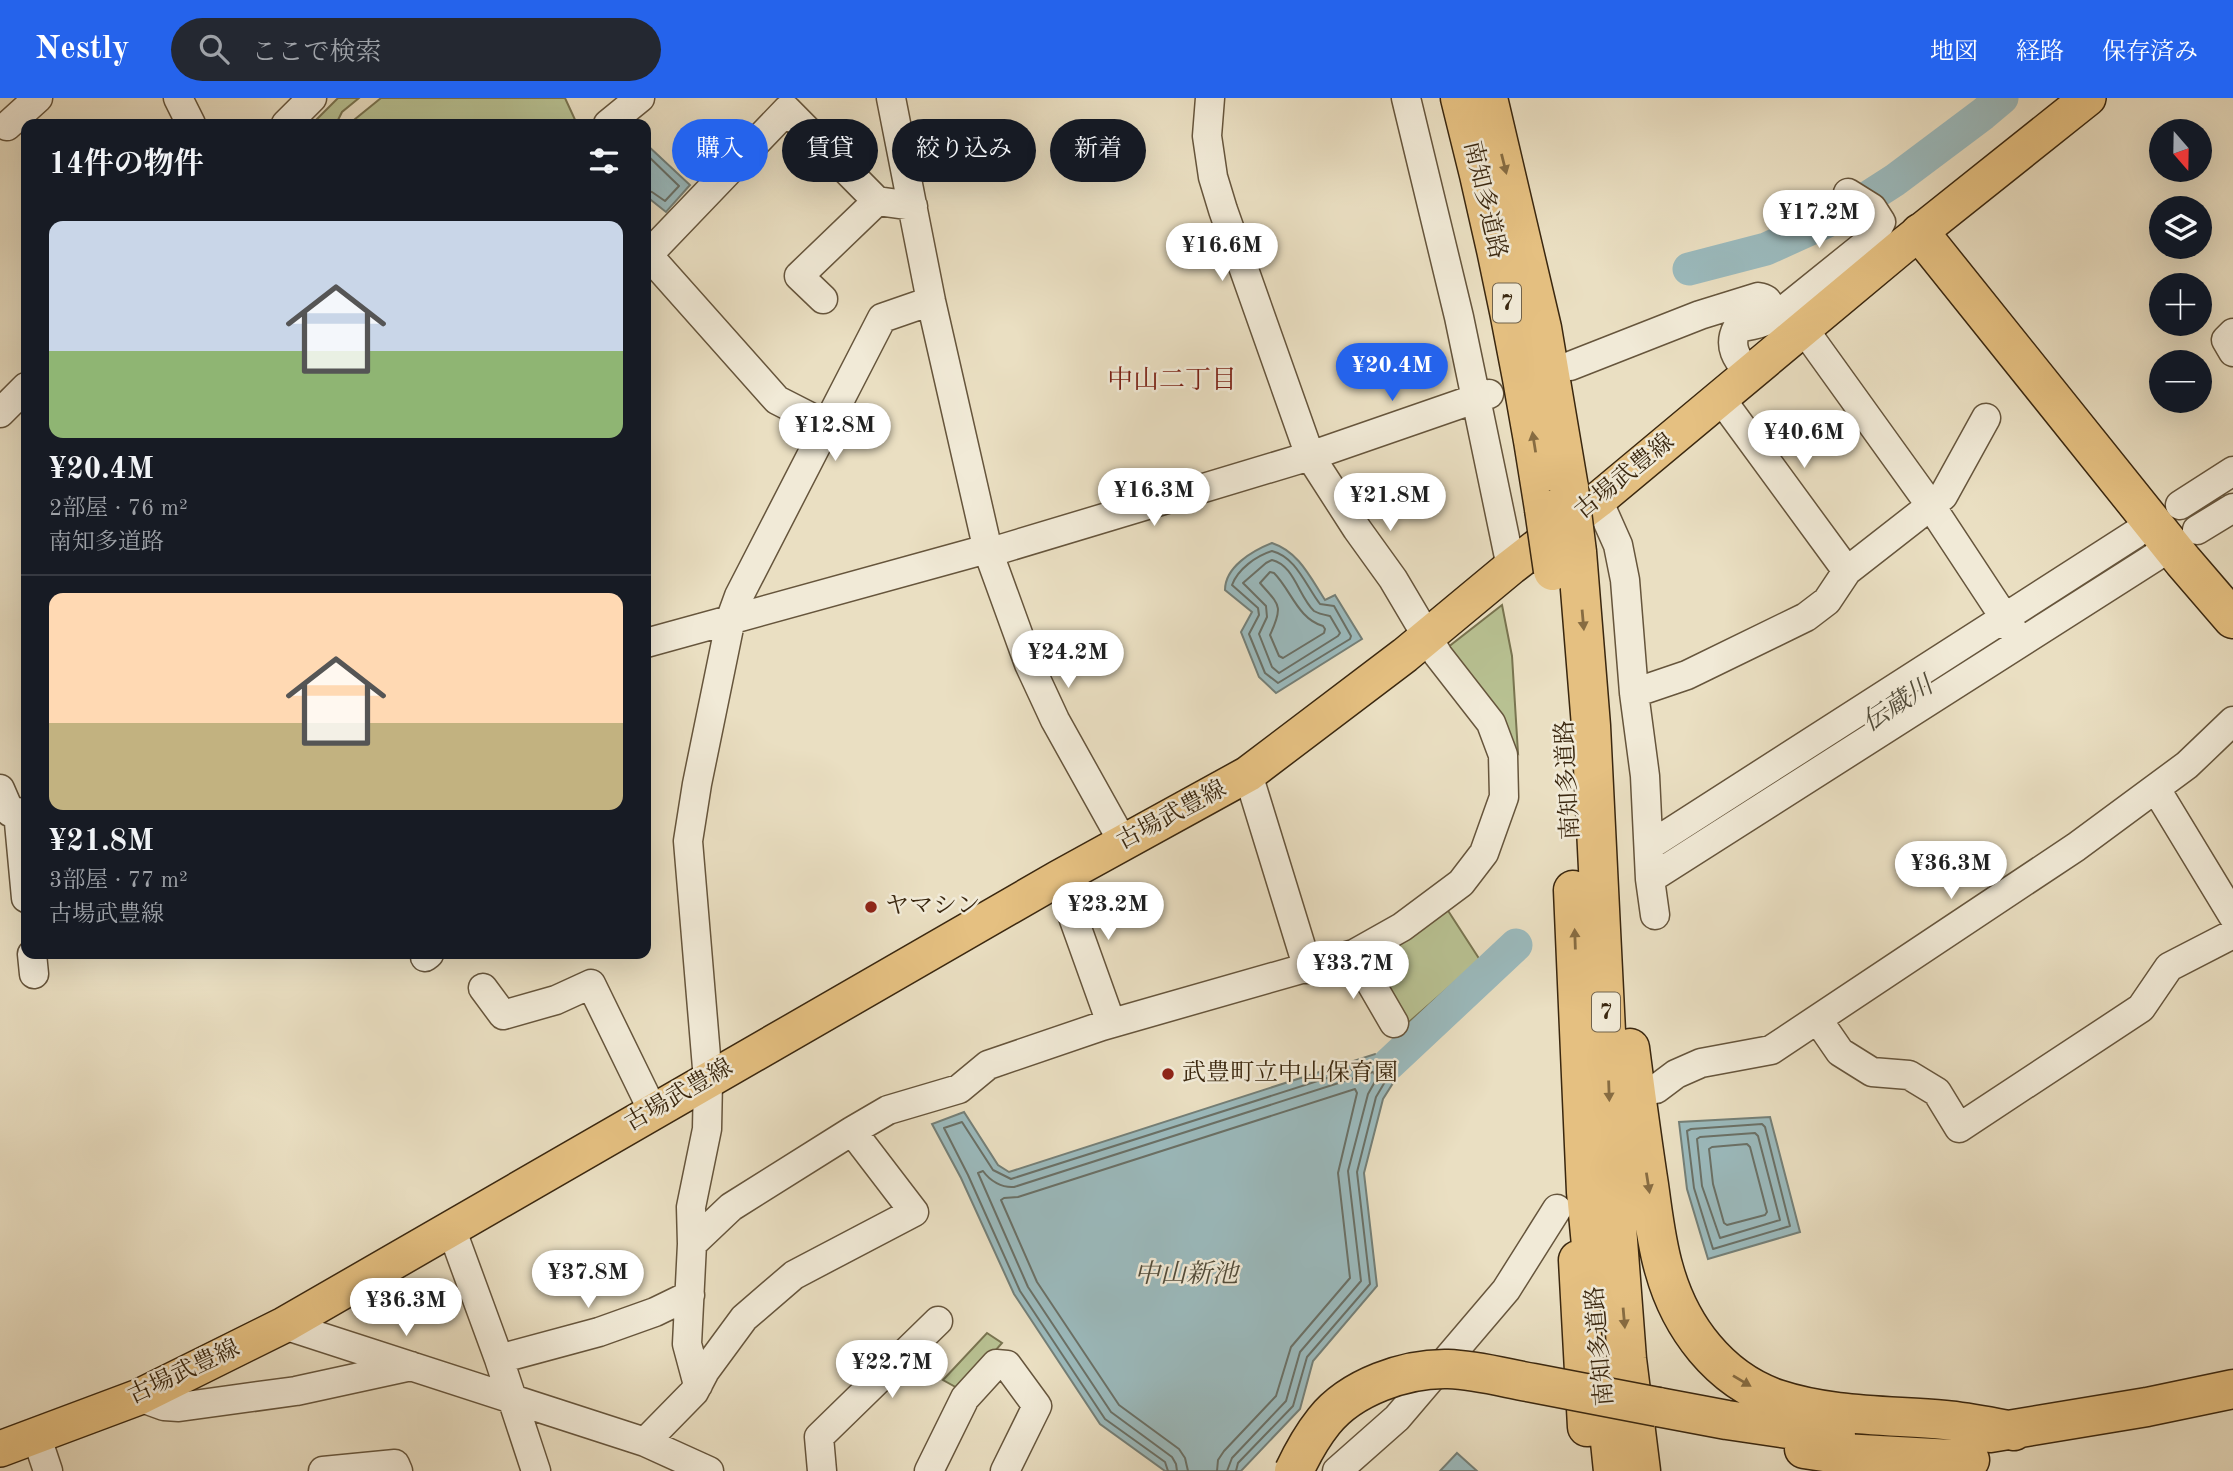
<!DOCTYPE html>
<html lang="ja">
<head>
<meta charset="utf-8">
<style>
	:root { --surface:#171b24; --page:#242831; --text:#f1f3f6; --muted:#9ea1a6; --line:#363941; --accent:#2563eb }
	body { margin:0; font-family:"Old Standard TT","Noto Serif JP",serif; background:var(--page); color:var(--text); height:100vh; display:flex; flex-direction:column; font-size:26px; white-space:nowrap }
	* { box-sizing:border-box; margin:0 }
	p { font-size:23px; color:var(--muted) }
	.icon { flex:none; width:38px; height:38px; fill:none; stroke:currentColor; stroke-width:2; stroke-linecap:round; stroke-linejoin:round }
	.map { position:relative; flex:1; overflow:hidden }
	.panel { position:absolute; left:21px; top:21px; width:630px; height:840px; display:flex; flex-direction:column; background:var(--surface); border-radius:14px; box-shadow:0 7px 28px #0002 }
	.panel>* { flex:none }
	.hud { position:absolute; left:672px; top:21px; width:665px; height:63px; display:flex; gap:14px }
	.needle { width:46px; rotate:160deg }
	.tools { position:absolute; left:2149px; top:21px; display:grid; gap:14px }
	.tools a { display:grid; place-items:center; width:63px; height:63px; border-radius:50%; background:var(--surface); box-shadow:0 7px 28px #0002; font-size:35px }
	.price { position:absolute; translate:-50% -60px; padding:0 16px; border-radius:24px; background:#fff; color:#222; font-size:23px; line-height:46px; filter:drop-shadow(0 2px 4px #0008) }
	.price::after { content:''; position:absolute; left:50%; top:42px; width:21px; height:16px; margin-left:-10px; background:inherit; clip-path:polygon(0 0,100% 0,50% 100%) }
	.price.selected { background:var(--accent); color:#fff }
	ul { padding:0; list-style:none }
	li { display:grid; align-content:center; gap:14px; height:371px; padding:0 28px }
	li+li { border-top:2px solid var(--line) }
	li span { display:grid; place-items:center; height:217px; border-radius:14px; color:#555 }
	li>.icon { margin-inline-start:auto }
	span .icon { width:126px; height:126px; fill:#fffc; stroke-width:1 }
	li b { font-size:30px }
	h2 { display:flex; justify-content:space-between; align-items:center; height:84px; padding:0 28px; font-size:30px }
	.chip { padding:0 24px; border-radius:32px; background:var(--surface); box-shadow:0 7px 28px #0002; font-size:24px; line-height:63px }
	.chip.selected { background:var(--accent); color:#fff }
	header { display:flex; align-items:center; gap:42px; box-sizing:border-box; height:98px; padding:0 35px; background:var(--accent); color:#fff }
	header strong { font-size:33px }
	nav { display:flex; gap:38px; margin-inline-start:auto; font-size:24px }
	.search { width:490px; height:63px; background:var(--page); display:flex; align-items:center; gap:18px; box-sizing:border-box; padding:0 24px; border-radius:38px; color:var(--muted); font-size:26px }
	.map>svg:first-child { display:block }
	.green { fill:#b8c192; stroke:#797450; stroke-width:2 }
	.water { fill:#9bbabd; stroke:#747f77; stroke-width:2 }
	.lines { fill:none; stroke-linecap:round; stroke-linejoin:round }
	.shore { stroke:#6a7066; stroke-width:2 }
	.river { stroke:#9bbabd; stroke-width:33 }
	.minor-casing { stroke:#66553c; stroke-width:31 }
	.major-casing { stroke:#3a270f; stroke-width:38 }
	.highway-casing { stroke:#3a270f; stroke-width:41 }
	.minor { stroke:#f1ead7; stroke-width:28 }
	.major { stroke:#e5c081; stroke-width:35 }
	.highway { stroke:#e5c081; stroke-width:38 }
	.highway-bridge-casing { stroke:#3a270f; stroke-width:41; stroke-linecap:butt }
	.highway-bridge { stroke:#e5c081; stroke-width:38 }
	.oneway { fill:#876c42 }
	.poi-dot { fill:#8f2418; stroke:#f1ead7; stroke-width:2.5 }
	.labels { text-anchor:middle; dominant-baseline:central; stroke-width:5; stroke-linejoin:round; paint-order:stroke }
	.shield { fill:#f1ead7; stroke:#71624b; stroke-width:2 }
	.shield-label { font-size:23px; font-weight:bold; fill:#3a270f }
	.street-label { font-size:24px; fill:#3a270f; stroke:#f1ead7 }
	.poi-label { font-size:24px; fill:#3a270f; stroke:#f1ead7; text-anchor:start }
	.neighbourhood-label { font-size:26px; fill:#7a1f14; stroke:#f1ead7 }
	.water-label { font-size:26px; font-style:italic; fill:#524c3a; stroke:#f1ead7 }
</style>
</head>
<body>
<header>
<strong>Nestly</strong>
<div class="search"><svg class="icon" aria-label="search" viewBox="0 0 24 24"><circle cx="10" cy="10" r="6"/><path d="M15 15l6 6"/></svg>ここで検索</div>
<nav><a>地図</a><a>経路</a><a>保存済み</a></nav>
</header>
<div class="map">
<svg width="2233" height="1373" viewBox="0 0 2233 1373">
	<rect width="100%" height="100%" fill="#eadfc2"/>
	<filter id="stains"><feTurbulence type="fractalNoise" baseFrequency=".00286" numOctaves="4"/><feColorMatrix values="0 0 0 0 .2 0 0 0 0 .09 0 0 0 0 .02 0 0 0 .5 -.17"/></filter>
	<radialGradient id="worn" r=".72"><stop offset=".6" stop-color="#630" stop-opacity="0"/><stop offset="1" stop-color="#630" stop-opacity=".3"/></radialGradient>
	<!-- green -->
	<path class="green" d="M338 0H359L342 14 336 26H312Z
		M381 0H565L577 26H349Z
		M1502 507 1512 558 1518 655 1491 625 1438 557Z
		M1445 808 1480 862 1409 924 1369 864Z
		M987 1235 1002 1245 961 1292 943 1282Z"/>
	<!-- water -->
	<path class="water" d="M646 46 690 87 666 114 646 98Z
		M1272 445C1299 454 1310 479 1325 502L1335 497 1362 541 1276 595 1259 579 1241 534 1252 514 1225 492C1225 469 1252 453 1272 445Z
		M1375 956 1400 974 1383 1001 1364 1075 1377 1188 1313 1263 1300 1311 1241 1373H1165L1100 1326 1014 1196 961 1080 932 1026 964 1014 998 1067 1009 1074Z
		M1770 1019 1800 1134 1708 1161 1687 1091 1679 1024Z
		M1457 1355 1477 1373H1440Z"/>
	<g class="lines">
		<!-- shore -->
		<path class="shore" d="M646 56 679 88 665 103 652 94 646 93
			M1272 453C1296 459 1306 488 1320 506L1334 508 1351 538 1350 541 1278 585 1265 575 1249 536 1259 517 1258 510 1232 487C1238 471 1256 458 1272 453Z
			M1272 462C1294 467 1299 499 1314 513 1319 516 1325 517 1330 518L1340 535 1338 538 1279 575 1272 569 1259 536 1267 519 1266 508 1243 485 1266 465Z
			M1270 474 1274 475C1291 492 1298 521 1323 528L1325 531 1324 535 1283 560 1279 558 1270 537C1284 507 1279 507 1260 485Z
			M1762 1026 1765 1029 1790 1128 1713 1151 1694 1090 1687 1033 1691 1031Z
			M1755 1035 1758 1038 1780 1122 1720 1140 1702 1088 1697 1041 1700 1039Z
			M1747 1046 1750 1049 1767 1114 1765 1117 1727 1127 1724 1125 1713 1086 1709 1051 1712 1049Z
			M1168 1373 1165 1364 1105 1321 1020 1193 968 1077 944 1030 962 1024 993 1072 1011 1081 1374 965 1388 974 1389 977 1376 999 1357 1074 1370 1186 1307 1259 1293 1308 1238 1365 1236 1373
			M1177 1373 1176 1366 1172 1359 1111 1314 1028 1189 978 1075 983 1073C990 1083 1002 1090 1014 1089L1373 974 1377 980 1368 996 1348 1073 1361 1183 1300 1254 1286 1303 1232 1360 1227 1373
			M1188 1373 1185 1360 1179 1351 1119 1307 1037 1184 1001 1102 1004 1100 1018 1099 1355 991 1357 995 1338 1075 1350 1180 1291 1249 1276 1298 1224 1353 1218 1362 1217 1373"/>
		<!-- river -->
		<path class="river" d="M1689 171 1766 151 1839 118 1895 82 1983 16 2002 0
			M1767 691 2115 465
			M1389 966 1516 847"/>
		<defs>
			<path id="minor" d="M178 0 191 26
				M891 0 931 203 988 453 1029 566 1055 622 1123 744
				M1406 0 1459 219 1511 469
				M286 26 312 0
				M608 26 640 0
				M7 28 38 0
				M648 157 777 302 826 327
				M646 159 787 12 877 103 913 108
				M823 201 799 178 877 103
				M1772 215H1780L1872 141 1881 124 1872 110 1848 95
				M1803 230 1931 408 2014 534
				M2233 235 2226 242 2233 254
				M1570 268 1700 217 1758 199C1765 200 1768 202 1771 209 1777 227 1748 227 1737 230 1727 249 1738 262 1749 276
				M1721 301 1847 473
				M0 315 26 289
				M1598 402 1618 447 1625 482 1634 595 1645 678 1650 781 1655 817
				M2180 407 2233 373
				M2197 432 2233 410
				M646 545 976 454 1001 451 1310 358 1489 296
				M1634 595 1687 577 1806 519 1827 503 1847 473 1943 398 1986 320
				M1248 676 1308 871
				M0 691 10 714
				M2156 691 2233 818
				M18 714 26 800
				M1649 748 2135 436
				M1059 780 1111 925
				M1650 781 2155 459
				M32 856 34 876
				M1354 856 1394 925
				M425 859 429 856
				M483 890 503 917 556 902 591 886 653 1013
				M1818 922 1840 954 1872 974 1909 977 1937 994 1959 1030 2141 910 2169 869 2233 836
				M1656 991 1676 976 1701 965 1771 952 2076 749 2187 667 2233 623
				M451 1130 499 1261 536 1373
				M692 1146 731 1109 852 1033 888 1012 959 991 988 967 1102 928 1354 856 1402 829 1461 785 1484 755 1504 699 1503 657 1491 625 1438 557 1393 481 1357 431 1310 358 1223 112 1213 79 1207 38 1210 0
				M284 1227 645 1344 709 1373
				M499 1261 599 1234 655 1214 690 1197
				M698 1287 687 1246 692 1146 691 1109 707 1031 708 982 688 743 697 686 731 520 739 498 882 220 931 203
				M139 1299 164 1308 179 1309 296 1293 411 1268
				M36 1337 48 1373
				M645 1344 694 1294 705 1273 744 1220 794 1177 914 1114 852 1033
				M323 1373 395 1366 398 1373
				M822 1373 819 1339 938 1223
				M929 1373 965 1300 996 1266 1007 1267 1037 1308 1005 1373
				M1337 1373 1397 1320 1506 1192 1557 1111"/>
			<path id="major" d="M0 1351 139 1299 284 1227 1059 780 1248 676 1405 557 1511 469 1598 402 1900 150 2088 0"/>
			<path id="highway" d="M1460 0C1495 136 1523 273 1544 411
				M1488 0 1542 230 1569 390
				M1920 135 2183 463 2233 521
				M1577 454 1591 628 1613 1076 1627 1261 1641 1373
				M1573 792 1586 1094 1595 1190
				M1630 950C1636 996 1642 1042 1649 1087 1653 1115 1656 1144 1664 1171 1680 1229 1719 1281 1777 1301 1831 1319 1890 1317 1945 1322 1968 1324 1991 1329 2014 1333
				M1578 1162 1587 1329
				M1605 1295 1613 1373
				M1658 1309 1727 1322 1836 1338
				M1990 1335 2147 1309 2233 1291
				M1804 1351 1824 1354 1970 1362"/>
		</defs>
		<!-- minor casing -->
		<use href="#minor" class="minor-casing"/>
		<!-- major casing -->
		<use href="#major" class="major-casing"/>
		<!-- highway casing -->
		<use href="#highway" class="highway-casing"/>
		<!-- minor -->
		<use href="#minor" class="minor"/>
		<!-- major -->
		<use href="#major" class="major"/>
		<!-- highway -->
		<use href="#highway" class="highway"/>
		<defs>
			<path id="highway-bridge" d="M1569 390 1577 454
				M1544 411 1553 473
				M1294 1373C1302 1356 1312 1338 1324 1323 1351 1289 1406 1270 1448 1271 1477 1272 1505 1280 1533 1285 1574 1293 1616 1301 1658 1309"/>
		</defs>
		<!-- highway-bridge casing -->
		<use href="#highway-bridge" class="highway-bridge-casing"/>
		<!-- highway-bridge -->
		<use href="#highway-bridge" class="highway-bridge"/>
	</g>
	<!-- one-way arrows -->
	<defs><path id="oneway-solid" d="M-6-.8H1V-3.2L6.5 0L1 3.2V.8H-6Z" transform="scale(1.75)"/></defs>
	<g class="oneway">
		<use href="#oneway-solid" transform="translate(1504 66) rotate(76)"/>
		<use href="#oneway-solid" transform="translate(1534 344) rotate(-99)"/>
		<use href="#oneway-solid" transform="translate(1583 522) rotate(85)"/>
		<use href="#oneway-solid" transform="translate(1575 841) rotate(-92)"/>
		<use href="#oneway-solid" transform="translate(1609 993) rotate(88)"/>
		<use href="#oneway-solid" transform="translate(1648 1085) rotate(81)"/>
		<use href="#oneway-solid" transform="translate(1624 1220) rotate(85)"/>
		<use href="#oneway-solid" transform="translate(1742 1283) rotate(31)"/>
	</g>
	<!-- markers -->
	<g class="poi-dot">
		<circle cx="871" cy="809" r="7"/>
		<circle cx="1168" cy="976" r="7"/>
	</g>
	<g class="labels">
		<!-- shield labels -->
		<g class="shield">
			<rect x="1493" y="185.5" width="28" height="39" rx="5"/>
			<rect x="1592" y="894.5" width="28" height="39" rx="5"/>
		</g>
		<g class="shield-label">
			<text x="1507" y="205">7</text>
			<text x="1606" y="914">7</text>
		</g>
		<!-- street labels -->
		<g class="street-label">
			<text transform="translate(1484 102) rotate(77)">南知多道路</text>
			<text transform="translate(1625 379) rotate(-39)">古場武豊線</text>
			<text transform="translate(1569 682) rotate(-93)">南知多道路</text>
			<text transform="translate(1172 718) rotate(-28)">古場武豊線</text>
			<text transform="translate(679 998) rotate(-30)">古場武豊線</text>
			<text transform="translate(1601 1248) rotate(-95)">南知多道路</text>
			<text transform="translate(184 1275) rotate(-25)">古場武豊線</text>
		</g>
		<!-- poi labels -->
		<g class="poi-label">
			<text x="885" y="809">ヤマシン</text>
			<text x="1182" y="976">武豊町立中山保育園</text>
		</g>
		<!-- neighbourhood labels -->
		<g class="neighbourhood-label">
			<text x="1172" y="283">中山二丁目</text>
		</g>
		<!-- water labels -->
		<g class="water-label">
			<text transform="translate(1898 607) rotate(-33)">伝蔵川</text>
			<text x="1186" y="1177">中山新池</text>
		</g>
	</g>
	<rect width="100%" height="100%" filter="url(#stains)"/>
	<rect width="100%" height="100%" fill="url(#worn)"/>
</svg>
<div class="tools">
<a><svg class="needle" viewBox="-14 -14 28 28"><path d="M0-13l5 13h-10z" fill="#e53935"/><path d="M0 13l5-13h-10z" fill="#9ea1a6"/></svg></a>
<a><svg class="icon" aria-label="layers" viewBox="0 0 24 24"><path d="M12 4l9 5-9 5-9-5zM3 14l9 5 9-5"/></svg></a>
<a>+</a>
<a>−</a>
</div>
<b class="price" style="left:1819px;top:152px">¥17.2M</b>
<b class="price" style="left:1222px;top:185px">¥16.6M</b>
<b class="price selected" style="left:1392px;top:305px">¥20.4M</b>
<b class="price" style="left:835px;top:365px">¥12.8M</b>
<b class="price" style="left:1804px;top:372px">¥40.6M</b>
<b class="price" style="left:1154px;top:430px">¥16.3M</b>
<b class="price" style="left:1390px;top:435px">¥21.8M</b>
<b class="price" style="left:1068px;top:592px">¥24.2M</b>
<b class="price" style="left:1951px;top:803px">¥36.3M</b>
<b class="price" style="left:1108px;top:844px">¥23.2M</b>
<b class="price" style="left:1353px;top:903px">¥33.7M</b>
<b class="price" style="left:588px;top:1212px">¥37.8M</b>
<b class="price" style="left:406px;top:1240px">¥36.3M</b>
<b class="price" style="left:892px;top:1302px">¥22.7M</b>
<div class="hud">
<a class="chip selected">購入</a>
<a class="chip">賃貸</a>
<a class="chip">絞り込み</a>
<a class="chip">新着</a>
</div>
<section class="panel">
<h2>14件の物件<svg class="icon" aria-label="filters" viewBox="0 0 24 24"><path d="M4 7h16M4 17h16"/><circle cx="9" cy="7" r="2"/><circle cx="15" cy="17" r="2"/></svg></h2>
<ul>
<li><span style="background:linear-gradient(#c9d6e8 60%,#8fb573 0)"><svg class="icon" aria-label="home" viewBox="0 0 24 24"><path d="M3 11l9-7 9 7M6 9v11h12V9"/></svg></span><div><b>¥20.4M</b><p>2部屋 · 76 m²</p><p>南知多道路</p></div></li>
<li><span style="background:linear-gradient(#ffd9b3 60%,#c2b280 0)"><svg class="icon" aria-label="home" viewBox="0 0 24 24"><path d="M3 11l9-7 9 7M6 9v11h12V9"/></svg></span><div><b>¥21.8M</b><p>3部屋 · 77 m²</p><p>古場武豊線</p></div></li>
</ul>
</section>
</div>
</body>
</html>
